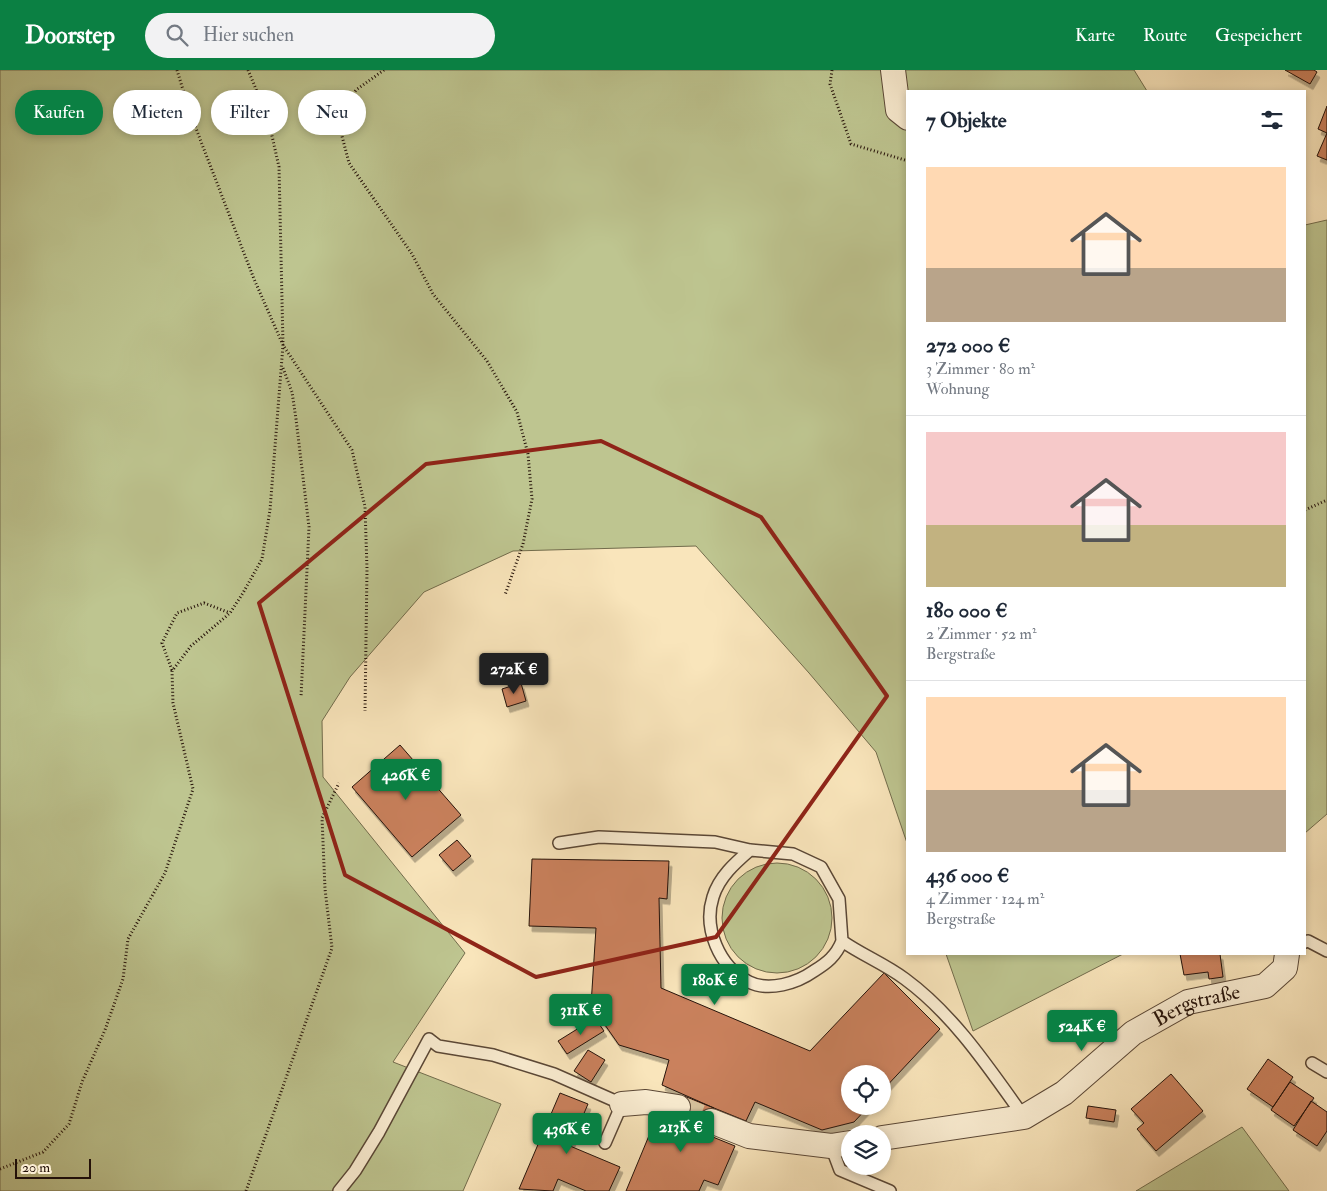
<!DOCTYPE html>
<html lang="de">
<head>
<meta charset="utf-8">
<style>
	:root { --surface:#fff; --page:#f2f2f3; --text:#1f2937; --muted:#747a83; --line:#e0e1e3; --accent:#0b8043 }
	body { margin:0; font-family:"IM FELL Double Pica",serif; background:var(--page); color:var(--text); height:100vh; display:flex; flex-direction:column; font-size:19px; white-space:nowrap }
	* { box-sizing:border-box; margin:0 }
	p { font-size:16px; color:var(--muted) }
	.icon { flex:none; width:28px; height:28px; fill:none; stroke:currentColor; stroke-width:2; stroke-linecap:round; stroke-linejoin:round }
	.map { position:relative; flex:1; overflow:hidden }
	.sheet { position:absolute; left:906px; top:20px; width:400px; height:865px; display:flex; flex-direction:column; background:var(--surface); border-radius:0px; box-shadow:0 2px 8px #0003 }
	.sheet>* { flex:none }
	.top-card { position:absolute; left:15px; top:20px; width:475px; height:45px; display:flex; gap:10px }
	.fabs { position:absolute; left:841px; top:995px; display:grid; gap:10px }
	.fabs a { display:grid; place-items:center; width:50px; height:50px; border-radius:50%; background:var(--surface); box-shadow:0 2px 8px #0003; font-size:25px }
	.scale { position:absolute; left:15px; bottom:12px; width:76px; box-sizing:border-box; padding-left:5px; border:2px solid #251209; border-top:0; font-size:14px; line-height:18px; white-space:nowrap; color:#251209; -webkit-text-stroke:4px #fbeed3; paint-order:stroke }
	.price { position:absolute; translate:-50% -42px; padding:0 11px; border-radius:5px; background:var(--accent); color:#fff; font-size:16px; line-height:32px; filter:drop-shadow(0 1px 2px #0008) }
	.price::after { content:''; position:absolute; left:50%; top:30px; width:15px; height:11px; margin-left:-8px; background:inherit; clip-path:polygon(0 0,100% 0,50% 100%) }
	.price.active { background:#222; color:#fff }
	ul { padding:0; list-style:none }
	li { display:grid; align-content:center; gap:10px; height:265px; padding:0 20px }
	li+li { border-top:1px solid var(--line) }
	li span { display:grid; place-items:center; height:155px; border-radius:0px; color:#555 }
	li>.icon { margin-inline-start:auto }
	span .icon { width:90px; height:90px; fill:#fffc; stroke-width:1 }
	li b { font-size:21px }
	h2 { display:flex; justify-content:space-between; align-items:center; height:60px; padding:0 20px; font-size:21px }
	.pill { padding:0 18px; border-radius:22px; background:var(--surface); box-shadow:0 2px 8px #0003; font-size:18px; line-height:45px }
	.pill.active { background:var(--accent); color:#fff }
	header { display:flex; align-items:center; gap:30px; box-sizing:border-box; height:70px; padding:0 25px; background:var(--accent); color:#fff }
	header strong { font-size:24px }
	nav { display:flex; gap:28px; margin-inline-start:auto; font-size:18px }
	.search { width:350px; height:45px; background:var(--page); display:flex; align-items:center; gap:12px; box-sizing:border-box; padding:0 18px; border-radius:28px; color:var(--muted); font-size:19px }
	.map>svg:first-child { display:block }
	.green { fill:#bec590; stroke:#726c4c }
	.building { fill:#ca815d; stroke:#251209; filter:url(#shadow) }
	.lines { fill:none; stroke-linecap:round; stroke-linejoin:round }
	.street-tunnel { stroke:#d9c5a0; stroke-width:24; stroke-dasharray:24 12; stroke-linecap:butt }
	.lane-casing { stroke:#5a4736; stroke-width:14 }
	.street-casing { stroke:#5a4736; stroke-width:26 }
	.path { stroke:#251209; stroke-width:3; stroke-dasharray:1 2.5; stroke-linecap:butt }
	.lane { stroke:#fbeed3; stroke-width:11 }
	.street { stroke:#fbeed3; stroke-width:24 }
	.marked { fill:none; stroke:#8f2418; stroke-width:4; stroke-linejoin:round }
	.labels { text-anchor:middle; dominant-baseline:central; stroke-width:4.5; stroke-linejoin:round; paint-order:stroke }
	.street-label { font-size:21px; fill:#251209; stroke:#fbeed3 }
</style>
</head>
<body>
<header>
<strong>Doorstep</strong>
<div class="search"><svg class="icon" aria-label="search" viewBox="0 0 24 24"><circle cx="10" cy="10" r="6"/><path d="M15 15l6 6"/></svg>Hier suchen</div>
<nav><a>Karte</a><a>Route</a><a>Gespeichert</a></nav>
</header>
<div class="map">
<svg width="1327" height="1121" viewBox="0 0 1327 1121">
	<defs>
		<filter id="shadow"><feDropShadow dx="3" dy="5.5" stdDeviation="0" flood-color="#0004"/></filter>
	</defs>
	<rect width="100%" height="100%" fill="#f9e5bb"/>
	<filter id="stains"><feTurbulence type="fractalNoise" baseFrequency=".004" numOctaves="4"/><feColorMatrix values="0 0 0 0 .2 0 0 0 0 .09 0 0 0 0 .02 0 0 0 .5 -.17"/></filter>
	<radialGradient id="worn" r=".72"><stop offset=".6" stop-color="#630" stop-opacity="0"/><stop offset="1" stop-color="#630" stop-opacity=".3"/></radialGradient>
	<!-- green -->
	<path class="green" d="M0 0H1134L1147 21H908L907 773 876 682 809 603 696 476 513 481 424 522 350 607 322 651 323 707 465 883 393 992 501 1034 463 1121H0Z
		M1327 150V744L1305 763V155Z
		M722 848a55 55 0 1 1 110 0a55 55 0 1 1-110 0Z
		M946 884H1123L973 961Z
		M1242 1057 1289 1121H1136Z"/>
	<!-- building -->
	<path class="building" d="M1285 0H1314L1317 2 1310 14Z
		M1327 36V90L1317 86 1327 63 1318 59Z
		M521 613 526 631 507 637 502 619Z
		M400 675 461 745 412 787 352 717Z
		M457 770 471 786 453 801 439 785Z
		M532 789 669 791 667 829 659 828 661 918 810 981 884 903 940 959 882 1021V1004H850V1036H869L854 1052 822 1060 755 1032 746 1051 714 1038 662 1015 669 990 619 975 591 935 596 858 529 856Z
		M1180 884H1220L1223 907 1209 909 1208 902 1184 905Z
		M595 948 604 961 567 984 558 971Z
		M588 980 605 990 591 1012 574 1001Z
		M1268 989 1293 1007 1273 1037 1247 1019Z
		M1171 1004 1203 1041 1156 1081 1137 1059 1144 1053 1131 1039Z
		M1290 1012 1314 1028 1294 1056 1271 1040Z
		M560 1023 588 1034 570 1076 620 1097 609 1121H586L558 1109 553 1121 519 1119Z
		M684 1026 714 1038 703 1063 735 1076 718 1115 704 1110 699 1121H626L658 1044 674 1051Z
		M1311 1031 1327 1042V1061L1317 1076 1293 1060Z
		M1088 1036 1116 1040 1114 1052 1086 1048Z"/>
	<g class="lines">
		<!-- street-tunnel -->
		<path class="street-tunnel" d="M678 1037 711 1051"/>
		<defs>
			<path id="lane" d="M559 773 599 767 715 772 750 780 793 784 821 797 839 829 842 871C862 885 885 894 905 909 954 945 989 998 1024 1047
				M750 780C735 793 719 807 713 827 703 858 719 897 749 912 769 922 797 913 814 901 827 893 836 886 842 871
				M1305 872 1308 871 1327 881
				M1312 993 1327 1002
				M831 1076 840 1100 890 1121
				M339 1121 355 1101 379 1062 429 969 438 976 493 985 554 1004 622 1034 605 1073"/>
			<g id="street">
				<path d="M893 0 898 40 908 48"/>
				<path d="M622 1034 646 1032 678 1037"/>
				<path d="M711 1051 749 1066 831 1076 850 1073"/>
				<path id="s1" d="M882 1068 1024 1047 1064 1023 1133 963 1188 932 1265 916 1285 898 1287 884"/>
			</g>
		</defs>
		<!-- lane casing -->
		<use href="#lane" class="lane-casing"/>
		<!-- street casing -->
		<use href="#street" class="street-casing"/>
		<!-- path -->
		<path class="path" d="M177 0 190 43 254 209 283 275 352 380 365 437 367 499 365 641
			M384 0 356 20 337 47 349 93 412 184 433 224 487 291 517 342 528 384 532 429 523 474 505 525
			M832 0 830 14 851 74 908 91
			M283 298 292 322 296 349 309 457 301 627
			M1305 440 1327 430
			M172 600 162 573 177 543 204 533 230 543
			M0 1099 43 1082 69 1054 82 1012 105 960 123 909 128 869 165 803 193 719 173 633 172 601 191 576 230 543 243 523 262 489 270 440 283 275 279 97 268 48 248 0
			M246 1121 332 878 325 819 322 748 339 713"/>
		<!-- lane -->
		<use href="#lane" class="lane"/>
		<!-- street -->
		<use href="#street" class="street"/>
	</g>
	<!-- marked area -->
	<path class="marked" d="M601 371 761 447 887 626 716 867 536 907 345 805 259 533 426 394Z"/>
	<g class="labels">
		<!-- street labels -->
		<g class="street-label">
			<text stroke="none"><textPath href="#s1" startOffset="352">Bergstraße</textPath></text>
		</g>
	</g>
	<rect width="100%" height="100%" filter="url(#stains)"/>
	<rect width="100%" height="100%" fill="url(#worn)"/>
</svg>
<div class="fabs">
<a><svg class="icon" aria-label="locate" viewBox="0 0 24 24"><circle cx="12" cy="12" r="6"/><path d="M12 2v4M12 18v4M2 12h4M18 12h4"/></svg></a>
<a><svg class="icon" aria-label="layers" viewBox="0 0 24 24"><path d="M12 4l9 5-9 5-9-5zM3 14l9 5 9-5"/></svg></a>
</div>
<div class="scale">20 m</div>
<b class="price active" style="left:514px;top:625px">272K €</b>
<b class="price" style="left:406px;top:731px">426K €</b>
<b class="price" style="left:715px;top:936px">180K €</b>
<b class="price" style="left:581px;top:966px">311K €</b>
<b class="price" style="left:1082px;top:982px">524K €</b>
<b class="price" style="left:681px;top:1083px">213K €</b>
<b class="price" style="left:567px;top:1085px">436K €</b>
<div class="top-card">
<a class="pill active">Kaufen</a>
<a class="pill">Mieten</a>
<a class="pill">Filter</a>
<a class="pill">Neu</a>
</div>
<section class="sheet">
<h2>7 Objekte<svg class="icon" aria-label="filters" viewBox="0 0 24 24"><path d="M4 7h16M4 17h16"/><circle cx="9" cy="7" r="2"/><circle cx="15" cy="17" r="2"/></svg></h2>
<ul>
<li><span style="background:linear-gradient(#ffd9b3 65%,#b9a48a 0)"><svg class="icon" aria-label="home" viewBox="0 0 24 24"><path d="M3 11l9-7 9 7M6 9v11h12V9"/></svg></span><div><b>272 000 €</b><p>3 Zimmer · 80 m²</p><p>Wohnung</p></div></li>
<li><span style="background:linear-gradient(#f6c9c9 60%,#c2b280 0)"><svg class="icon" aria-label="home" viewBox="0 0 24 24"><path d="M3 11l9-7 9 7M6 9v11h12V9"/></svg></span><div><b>180 000 €</b><p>2 Zimmer · 52 m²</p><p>Bergstraße</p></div></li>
<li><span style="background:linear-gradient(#ffd9b3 60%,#b9a48a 0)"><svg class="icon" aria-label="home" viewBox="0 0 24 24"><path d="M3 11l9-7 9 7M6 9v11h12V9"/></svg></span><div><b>436 000 €</b><p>4 Zimmer · 124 m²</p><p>Bergstraße</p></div></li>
</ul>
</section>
</div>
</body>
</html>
